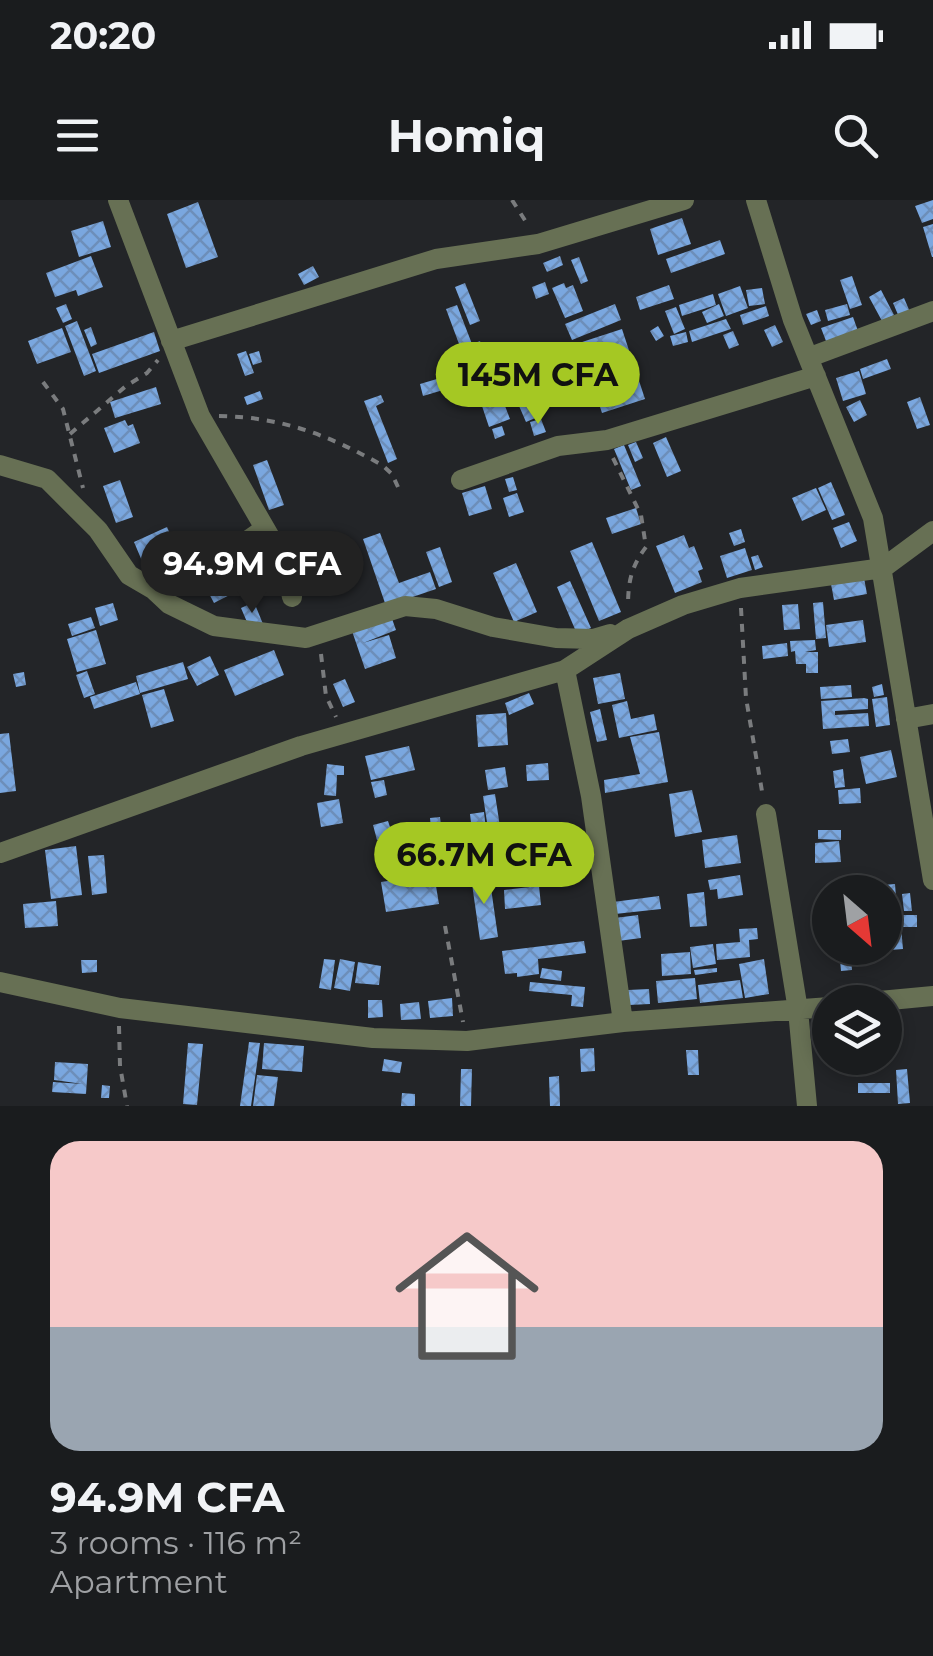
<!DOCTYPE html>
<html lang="en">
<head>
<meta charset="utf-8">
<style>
	:root { --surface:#1a1c1e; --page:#27292b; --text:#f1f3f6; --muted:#9fa1a4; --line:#383a3c; --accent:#a5c823 }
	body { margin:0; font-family:Montserrat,sans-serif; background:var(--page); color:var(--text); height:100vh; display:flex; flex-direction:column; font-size:38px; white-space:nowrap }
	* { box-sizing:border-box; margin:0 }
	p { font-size:32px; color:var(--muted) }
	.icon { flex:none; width:55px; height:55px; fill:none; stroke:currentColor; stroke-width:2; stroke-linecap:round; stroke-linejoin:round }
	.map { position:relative; height:906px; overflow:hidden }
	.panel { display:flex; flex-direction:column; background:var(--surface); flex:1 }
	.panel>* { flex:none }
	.needle { width:65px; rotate:152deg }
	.buttons { position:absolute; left:812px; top:675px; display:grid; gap:20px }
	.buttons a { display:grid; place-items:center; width:90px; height:90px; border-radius:50%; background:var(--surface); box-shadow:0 5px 15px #0003,0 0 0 2px var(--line); font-size:50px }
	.price { position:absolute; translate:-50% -85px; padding:0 22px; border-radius:35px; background:var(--accent); color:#111; font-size:32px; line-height:65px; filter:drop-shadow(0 2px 5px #0008) }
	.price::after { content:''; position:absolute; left:50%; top:60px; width:30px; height:22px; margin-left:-15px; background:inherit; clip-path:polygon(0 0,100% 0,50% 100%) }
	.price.current { background:#222; color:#fff }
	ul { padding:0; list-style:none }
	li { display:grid; align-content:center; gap:20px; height:530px; padding:0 50px }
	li+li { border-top:2px solid var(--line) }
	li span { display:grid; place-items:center; height:310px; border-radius:30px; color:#555 }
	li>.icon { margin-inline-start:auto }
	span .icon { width:180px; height:180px; fill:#fffc; stroke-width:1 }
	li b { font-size:42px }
	.status { display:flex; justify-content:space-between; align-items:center; height:70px; padding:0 50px; background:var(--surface); direction:ltr }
	.status svg { height:28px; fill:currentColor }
	header { display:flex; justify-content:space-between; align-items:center; height:130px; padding:0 50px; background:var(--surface); font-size:45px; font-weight:700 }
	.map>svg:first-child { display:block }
	.building { fill:url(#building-cross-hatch) }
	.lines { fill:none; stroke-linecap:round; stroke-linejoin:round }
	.path { stroke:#7a7c7e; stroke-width:4; stroke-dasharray:8 8; stroke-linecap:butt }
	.minor { stroke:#677054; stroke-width:20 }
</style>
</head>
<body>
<div class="status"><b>20:20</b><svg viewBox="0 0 49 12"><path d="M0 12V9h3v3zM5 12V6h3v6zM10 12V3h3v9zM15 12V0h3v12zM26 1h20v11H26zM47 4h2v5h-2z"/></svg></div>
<header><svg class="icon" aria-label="menu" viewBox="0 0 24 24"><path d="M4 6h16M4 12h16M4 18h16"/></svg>Homiq<svg class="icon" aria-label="search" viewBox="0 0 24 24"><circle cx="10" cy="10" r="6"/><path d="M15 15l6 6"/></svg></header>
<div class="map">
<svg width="933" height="906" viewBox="0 0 933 906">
	<defs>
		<pattern id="building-cross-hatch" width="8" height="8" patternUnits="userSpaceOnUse" patternTransform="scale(2.5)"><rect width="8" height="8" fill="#7aa7df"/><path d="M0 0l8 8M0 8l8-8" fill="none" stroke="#6d8eb9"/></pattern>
	</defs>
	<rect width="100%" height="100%" fill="#232528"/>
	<!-- building -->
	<path class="building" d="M933 0V19L922 23 915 6Z
		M198 2 218 57 186 68 167 14Z
		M682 18 691 44 658 55 650 29Z
		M103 21 111 47 79 57 71 31Z
		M933 24V57H932L923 27Z
		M720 40 725 54 671 73 666 59Z
		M91 56 103 87 78 96 76 90 55 97 46 73Z
		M560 56 563 65 547 72 543 63Z
		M579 57 588 81 581 84 571 60Z
		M313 66 319 77 304 85 298 74Z
		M852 76 862 105 850 109 840 80Z
		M545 82 549 94 536 99 532 87Z
		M465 83 480 121 470 125 455 87Z
		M564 83 566 88 573 85 583 111 565 118 552 88Z
		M669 85 674 99 640 110 636 97Z
		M740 86 748 108 726 116 718 94Z
		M762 88 765 104 749 106 746 90Z
		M881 90 894 115 882 121 869 97Z
		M713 94 716 105 682 116 679 105Z
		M904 98 910 112 899 117 893 103Z
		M66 104 72 119 63 123 56 108Z
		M615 104 621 120 572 140 565 124Z
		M719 104 724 116 707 123 702 112Z
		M847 104 850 115 828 121 825 110Z
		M457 105 472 144 480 141 485 156 478 159 480 164 468 168 446 109Z
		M766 106 769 116 743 125 740 115Z
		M676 107 685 129 674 134 665 111Z
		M817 110 821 121 811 125 806 114Z
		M853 117 858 131 826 141 821 128Z
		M726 119 731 129 692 142 689 131Z
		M77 121 96 171 84 176 65 126Z
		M775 125 783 142 772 147 764 130Z
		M658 126 664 136 656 141 650 131Z
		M91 127 97 144 91 147 84 130Z
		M62 128 71 152 37 164 28 141Z
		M622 129 645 199 602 213 579 143Z
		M733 131 739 145 729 149 723 135Z
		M154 132 160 151 99 173 92 154Z
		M686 132 688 142 673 146 670 136Z
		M571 145 584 187 559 195 546 153Z
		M535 147 542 159 525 169 518 157Z
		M246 151 254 173 245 176 237 154Z
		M259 151 262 162 253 165 249 154Z
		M515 154 524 176 501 185 493 163Z
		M887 159 891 169 863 179 860 169Z
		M859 171 866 194 843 201 836 178Z
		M457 173 460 185 423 196 420 184Z
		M542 173 552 197 538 203 528 179Z
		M527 186 540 216 526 222 513 192Z
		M156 187 161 204 115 218 110 202Z
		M260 191 263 199 247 205 244 197Z
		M381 195 384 202 376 206 397 259 388 263 364 201Z
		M920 197 930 225 917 229 907 202Z
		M502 198 510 219 489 227 482 206Z
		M860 200 867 215 854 222 846 207Z
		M541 219 546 232 534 236 530 222Z
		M125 220 128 226 133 224 140 243 114 253 104 228Z
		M502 226 505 235 495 239 492 229Z
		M666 237 681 271 667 277 653 243Z
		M636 242 643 258 635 262 628 245Z
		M624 245 641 286 631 290 614 249Z
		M267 260 284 305 269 310 253 265Z
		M513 277 517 290 509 292 505 279Z
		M120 280 133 317 116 323 103 286Z
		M831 282 845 315 832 320 818 288Z
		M485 286 492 309 469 316 462 293Z
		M816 288 826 310 802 321 792 298Z
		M517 293 524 312 509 317 503 298Z
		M636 308 641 324 612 334 606 318Z
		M849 322 857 341 841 348 833 328Z
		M167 327 176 347 142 361 134 342Z
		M741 329 745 342 734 346 729 333Z
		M380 333 399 383 430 372 436 389 386 406 363 339Z
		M684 335 689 348 694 346 703 369 698 371 702 382 675 393 656 346Z
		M592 342 621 412 599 421 570 351Z
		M440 347 452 382 439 387 426 352Z
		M745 348 752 370 727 378 720 356Z
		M758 355 763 367 755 370 751 357Z
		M516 363 537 412 514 422 493 373Z
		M235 368 245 387 214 403 204 384Z
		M864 378 867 394 834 400 831 384Z
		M570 381 591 428 577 434 557 387Z
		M254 402 263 424 250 429 241 408Z
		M823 402 826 438 816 439 813 403Z
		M113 403 118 420 100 426 95 408Z
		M798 404 800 429 784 430 782 405Z
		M391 416 396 430 363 443 389 435 396 458 365 469 352 431Z
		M91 417 95 428 72 436 68 424Z
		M863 420 866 442 829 447 826 425Z
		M96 430 106 464 77 472 67 439Z
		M815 440 816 450 805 452H818V473H806V464H796L795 451 791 452 790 441Z
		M787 443 788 456 763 459 762 446Z
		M274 450 284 475 235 496 224 470Z
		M210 456 219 475 197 486 187 467Z
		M183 462 188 479 140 493 136 476Z
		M87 471 95 494 84 498 76 475Z
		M24 472 26 485 16 487 13 474Z
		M620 473 625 499 598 504 593 478Z
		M345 479 355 502 343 507 333 484Z
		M136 482 140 494 94 509 90 497Z
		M882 484 884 495 874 497 872 487Z
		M851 485 852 497 821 499 820 487Z
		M164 489 174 521 151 528 142 495Z
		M529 493 534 504 509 515 505 503Z
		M887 497 890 525 876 527 872 499Z
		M864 498 868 499V509L835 511V515L868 513 869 526 823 529 821 501Z
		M627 501 631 519 654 514 657 530 619 538 612 505Z
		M600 509 607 540 597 542 590 512Z
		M506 513 508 545 478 547 476 515Z
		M659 532 668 582 605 593 604 580 640 574 630 537Z
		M9 533 16 591 0 593V534Z
		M848 539 850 552 832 554 830 541Z
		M409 546 415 570 371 580 365 556Z
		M891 550 897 577 866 584 860 557Z
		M548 563 549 580 527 581 526 565Z
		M327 564 344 566V575H337L336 596 324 595Z
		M505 567 508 587 488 590 485 570Z
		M843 569 845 587 835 588 833 571Z
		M384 580 387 595 375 598 371 582Z
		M860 588 861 603 839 604 838 590Z
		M692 590 702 632 675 637 669 594Z
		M495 594 502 640 490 642 483 596Z
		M339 599 343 623 321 627 317 603Z
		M484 612 489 655 475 657 470 614Z
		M440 617 445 658 434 659 430 618Z
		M388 621 393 636 377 640 373 625Z
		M818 630H841V640L818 639Z
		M737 635 741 663 705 668 702 640Z
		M839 641 841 662 815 663V643Z
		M76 646 82 695 51 699 45 650Z
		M104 655 107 693 92 695 88 656Z
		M490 657 491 669 437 676 435 664Z
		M434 674 439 704 386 712 381 682Z
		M489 674 498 737 480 740 471 677Z
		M740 675 743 695 718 699 717 689 710 690 708 680Z
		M895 684 897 711 885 712V692H850V688Z
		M539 686 541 705 505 709 504 690Z
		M704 692 707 726 690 727 687 694Z
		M910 693 912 711H904L902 694Z
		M659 696 661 709 615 714 613 702Z
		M56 701 58 726 25 728 23 704Z
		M638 715 641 738 618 741 615 718Z
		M902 715H917V727H902Z
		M900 716 903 749 890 750 885 718Z
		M757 728 758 739 749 740 750 757 717 760 716 744 740 742 739 729Z
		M584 741 586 753 538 759 539 774 517 777V773L505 774 502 751Z
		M713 744 716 764 693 768 690 747Z
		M839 748H851L852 770 841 771Z
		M867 751 869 761 857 763 856 753Z
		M690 752 691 774 662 776 661 754Z
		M324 759 335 760 331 790 319 788Z
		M340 759 355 762 350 791 334 788Z
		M764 759 769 794 745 798 739 764Z
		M81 760H97V772L82 773Z
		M358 762 381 766 379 785 355 783Z
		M542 768 562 771 561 781 540 778Z
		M717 768V772L695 775 694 770Z
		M695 778 697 799 658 803 656 781Z
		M740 780 743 798 700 803 698 785Z
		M530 782 585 787 583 807 571 806 572 795 529 791Z
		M649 789 650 804 629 805 628 790Z
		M452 798 453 816 430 818 428 801Z
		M368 800H382L383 817 368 818Z
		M419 802 421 819 401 820 400 804Z
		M900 823 901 832 888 834 887 826Z
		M249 842 260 843 251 906H240Z
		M188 843 203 844 197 905 183 904Z
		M264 843 304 846 302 872 262 869Z
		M594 848 595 871 581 872 580 849Z
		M686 850H698L699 875H688Z
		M842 858H872L873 873 842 874Z
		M384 859 402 862 400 873 382 871Z
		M55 862 88 864 86 894 52 892 53 882 83 884 54 880Z
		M461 869H472L471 906H460Z
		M907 869 910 903 898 904 896 870Z
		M257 875 278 877 274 906H253Z
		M559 876 560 906H550L549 877Z
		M858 883H890V893H858Z
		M102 885 110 886 109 898H101Z
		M402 893 415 894V906H401Z"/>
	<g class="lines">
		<!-- path -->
		<path class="path" d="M512 0 528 25
			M43 182 63 209 83 288
			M219 216C282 217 328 235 382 265L392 274 398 287
			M70 234 126 186 147 173 158 160
			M613 258 641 315 646 347C631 367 628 382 628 407
			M741 408 746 498 763 597
			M321 454 326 496 336 517
			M445 726 463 822
			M119 826 120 866 127 906"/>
		<!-- minor -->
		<path class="minor" d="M118 0 200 216 285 363 292 397
			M756 0 793 120 873 318 933 680
			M171 141 436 59 538 44 684 0
			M810 157 933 111
			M0 265 47 279 98 330 129 375 153 389 169 404 214 426 306 438 405 406 436 409 493 427 556 438 593 439 610 434
			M461 280 558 246 607 240 816 176
			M153 389 208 368 264 329
			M906 519 933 514
			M766 614 798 810 807 906
			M0 653 301 546 565 470
			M0 782 120 808 373 838 467 841 623 822 830 807
			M869 802 933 796
			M623 822 591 596 565 470 628 429 683 405 740 388 883 368 933 331"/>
	</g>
</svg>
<div class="buttons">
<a><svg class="needle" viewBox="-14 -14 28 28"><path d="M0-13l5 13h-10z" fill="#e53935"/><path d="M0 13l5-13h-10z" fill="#9fa1a4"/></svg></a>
<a><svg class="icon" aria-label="layers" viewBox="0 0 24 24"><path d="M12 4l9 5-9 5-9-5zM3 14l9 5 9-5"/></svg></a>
</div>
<b class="price" style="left:538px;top:227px">145M CFA</b>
<b class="price current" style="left:252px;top:416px">94.9M CFA</b>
<b class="price" style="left:484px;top:707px">66.7M CFA</b>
</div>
<section class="panel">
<ul>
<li><span style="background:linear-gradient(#f6c9c9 60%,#9aa5b1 0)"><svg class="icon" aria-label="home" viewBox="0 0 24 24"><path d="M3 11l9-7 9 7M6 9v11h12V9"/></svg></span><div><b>94.9M CFA</b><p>3 rooms · 116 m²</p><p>Apartment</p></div></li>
</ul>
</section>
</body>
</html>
